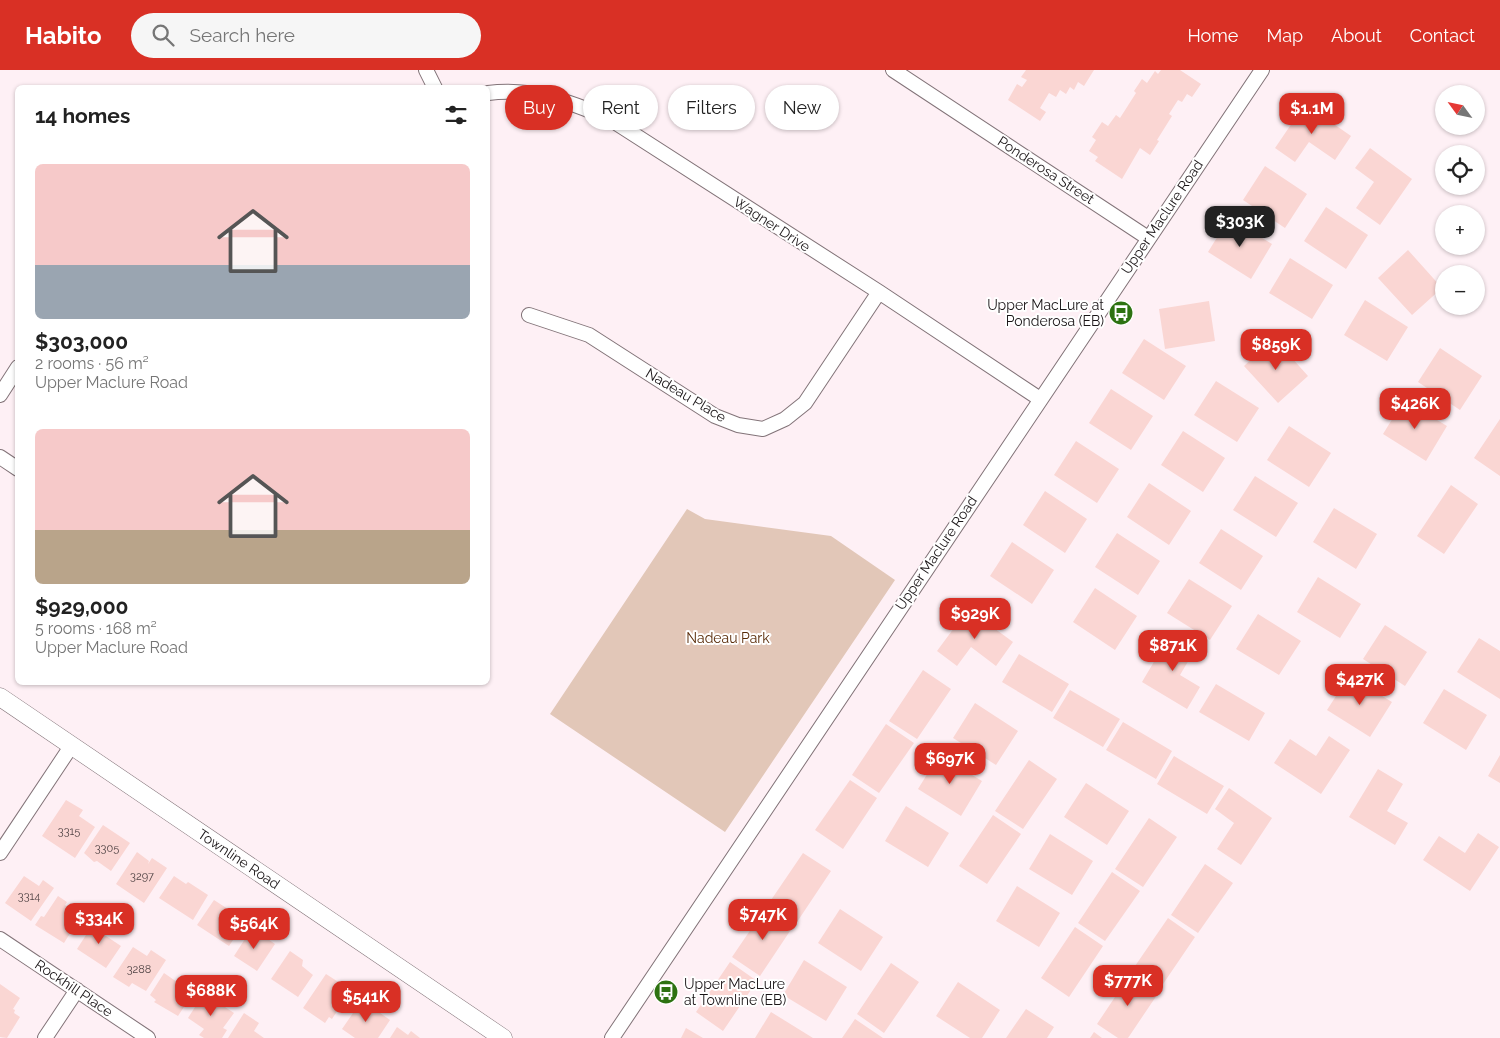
<!DOCTYPE html>
<html lang="en">
<head>
<meta charset="utf-8">
<style>
	:root { --surface:#fff; --page:#f6f6f6; --text:#222; --muted:#767676; --accent:#d93025 }
	body { margin:0; font-family:Raleway,sans-serif; background:var(--page); color:var(--text); height:100vh; display:flex; flex-direction:column; font-size:19px; white-space:nowrap }
	* { box-sizing:border-box; margin:0 }
	p { font-size:16px; color:var(--muted) }
	.icon { flex:none; width:28px; height:28px; fill:none; stroke:currentColor; stroke-width:2; stroke-linecap:round; stroke-linejoin:round }
	.map { position:relative; flex:1; overflow:hidden }
	.side { position:absolute; left:15px; top:15px; width:475px; height:600px; display:flex; flex-direction:column; background:var(--surface); border-radius:8px; box-shadow:0 1px 4px #0004 }
	.side>* { flex:none }
	.guide { position:absolute; left:505px; top:15px; width:475px; height:45px; display:flex; gap:10px }
	.needle { width:32px; rotate:303deg }
	.buttons { position:absolute; left:1435px; top:15px; display:grid; gap:10px }
	.buttons a { display:grid; place-items:center; width:50px; height:50px; border-radius:50%; background:var(--surface); box-shadow:0 1px 4px #0004; font-size:25px }
	.price { position:absolute; translate:-50% -42px; padding:0 11px; border-radius:10px; background:var(--accent); color:#fff; font-size:16px; line-height:32px; filter:drop-shadow(0 1px 2px #0008) }
	.price::after { content:''; position:absolute; left:50%; top:30px; width:15px; height:11px; margin-left:-8px; background:inherit; clip-path:polygon(0 0,100% 0,50% 100%) }
	.price.current { background:#222; color:#fff }
	ul { padding:0; list-style:none }
	li { display:grid; align-content:center; gap:10px; height:265px; padding:0 20px }
	li span { display:grid; place-items:center; height:155px; border-radius:8px; color:#555 }
	li>.icon { margin-inline-start:auto }
	span .icon { width:90px; height:90px; fill:#fffc; stroke-width:1 }
	li b { font-size:21px }
	h2 { display:flex; justify-content:space-between; align-items:center; height:60px; padding:0 20px; font-size:21px }
	.tag { padding:0 18px; border-radius:22px; background:var(--surface); box-shadow:0 1px 4px #0004; font-size:18px; line-height:45px }
	.tag.current { background:var(--accent); color:#fff }
	header { display:flex; align-items:center; gap:30px; box-sizing:border-box; height:70px; padding:0 25px; background:var(--accent); color:#fff }
	header strong { font-size:24px }
	nav { display:flex; gap:28px; margin-inline-start:auto; font-size:18px }
	.search { width:350px; height:45px; background:var(--page); display:flex; align-items:center; gap:12px; box-sizing:border-box; padding:0 18px; border-radius:28px; color:var(--muted); font-size:19px }
	.map>svg:first-child { display:block }
	.green { fill:#e2c7b8 }
	.building { fill:#fad6d3 }
	.lines { fill:none; stroke-linecap:round; stroke-linejoin:round }
	.minor-casing { stroke:#827378; stroke-width:16 }
	.tertiary-casing { stroke:#827378; stroke-width:19 }
	.minor { stroke:#fff; stroke-width:14 }
	.tertiary { stroke:#fff; stroke-width:18 }
	.labels { text-anchor:middle; dominant-baseline:central; stroke-width:4; stroke-linejoin:round; paint-order:stroke }
	.number-label { font-size:11px; fill:#524546 }
	.street-label { font-size:14px; fill:#1a1517; stroke:#fff }
	.poi-label { font-size:14px; fill:#1a1517; stroke:#fff; text-anchor:end }
	.park-label { font-size:14px; fill:#582a07; stroke:#fff }
</style>
</head>
<body>
<header>
<strong>Habito</strong>
<div class="search"><svg class="icon" aria-label="search" viewBox="0 0 24 24"><circle cx="10" cy="10" r="6"/><path d="M15 15l6 6"/></svg>Search here</div>
<nav><a>Home</a><a>Map</a><a>About</a><a>Contact</a></nav>
</header>
<div class="map">
<svg width="1500" height="968" viewBox="0 0 1500 968">
	<rect width="100%" height="100%" fill="#fef0f5"/>
	<!-- green -->
	<path class="green" d="M687 439 705 449 831 466 895 510 725 762 550 644Z"/>
	<!-- building -->
	<path class="building" d="M1026 0H1094L1084 16 1078 12 1074 20 1070 17 1066 24 1060 20 1056 27 1049 23 1040 38 1046 42 1040 51 1008 30 1017 14 1022 17 1027 10 1021 7Z
		M1161 0H1180L1201 14 1192 27 1187 24 1182 32 1178 30 1169 44 1172 46 1157 70 1159 71 1150 85 1140 78 1122 109 1095 91 1098 87 1089 81 1096 70 1092 67 1102 52 1108 56 1116 45 1120 48 1136 23 1134 21 1142 9 1147 13 1155 1 1158 4Z
		M1305 34 1351 66 1335 90 1309 72 1295 92 1275 78Z
		M1370 78 1412 109 1380 155 1356 138 1374 112 1355 98Z
		M1265 96 1307 124 1285 158 1243 130Z
		M1326 137 1368 165 1346 199 1304 171Z
		M1229 148 1272 174 1251 209 1208 182Z
		M1408 180 1442 218 1412 245 1378 208Z
		M1290 188 1333 215 1312 249 1269 223Z
		M1365 230 1408 257 1387 291 1344 265Z
		M1209 231 1215 271 1165 279 1159 239Z
		M1274 268 1308 306 1278 333 1244 296Z
		M1144 269 1186 296 1164 330 1122 303Z
		M1440 278 1482 306 1460 340 1418 312Z
		M1216 311 1259 338 1237 372 1194 345Z
		M1111 319 1153 346 1131 380 1089 353Z
		M1404 330 1447 356 1426 391 1383 364Z
		M1500 349V406L1474 388Z
		M1289 356 1331 383 1309 417 1267 390Z
		M1183 361 1225 388 1203 422 1161 395Z
		M1076 371 1119 399 1097 433 1054 405Z
		M1255 406 1298 433 1276 467 1233 440Z
		M1149 413 1191 441 1169 475 1127 447Z
		M1451 415 1478 434 1444 484 1417 466Z
		M1045 421 1087 449 1065 483 1023 455Z
		M1334 438 1377 464 1356 499 1313 472Z
		M1221 459 1263 486 1241 520 1199 493Z
		M1117 463 1160 491 1138 525 1095 497Z
		M1012 472 1054 500 1032 534 990 506Z
		M1318 507 1361 534 1340 568 1297 542Z
		M1189 509 1232 536 1210 570 1167 543Z
		M1095 518 1137 546 1115 580 1073 552Z
		M968 539 1013 572 996 596 971 577 957 596 937 581Z
		M1258 544 1301 571 1279 605 1236 579Z
		M1385 555 1427 582 1405 616 1363 589Z
		M1171 563 1196 578 1180 605 1200 617 1187 639 1142 612Z
		M1479 568 1500 581V629L1457 602Z
		M1019 584 1069 614 1052 642 1002 612Z
		M923 600 951 619 917 669 889 651Z
		M1349 606 1392 632 1370 667 1327 640Z
		M1216 614 1265 643 1249 671 1199 642Z
		M1444 619 1487 645 1466 680 1423 653Z
		M1070 620 1120 649 1103 677 1053 648Z
		M975 633 1018 661 996 695 953 668Z
		M1123 652 1172 681 1156 709 1106 680Z
		M886 654 914 673 879 723 852 705Z
		M1329 666 1350 680 1321 724 1274 693 1290 669 1316 686Z
		M939 685 982 711 961 746 918 719Z
		M1500 685V713L1488 706Z
		M1174 686 1224 716 1207 744 1157 714Z
		M1029 690 1057 709 1023 759 995 741Z
		M1378 699 1403 714 1387 741 1408 753 1395 775 1349 747Z
		M850 710 877 728 843 779 815 760Z
		M1086 713 1129 741 1107 775 1064 747Z
		M1229 718 1272 748 1241 795 1217 779 1234 753 1215 739Z
		M66 730 83 740 79 746 95 757 75 788 42 766Z
		M906 736 949 763 928 797 885 771Z
		M993 745 1021 764 987 814 959 796Z
		M1149 748 1177 767 1143 817 1115 799Z
		M103 755 130 773 111 801 97 791 94 792 84 783Z
		M1478 763 1499 777 1470 821 1423 790 1439 766 1465 783Z
		M1050 764 1093 791 1072 825 1029 799Z
		M137 782 149 791 148 794 152 788 167 798 144 833 116 814Z
		M803 783 831 801 797 852 769 833Z
		M1205 794 1233 813 1198 863 1171 845Z
		M1112 802 1140 821 1105 871 1078 853Z
		M24 806 39 816 43 810 54 818 31 851 5 833Z
		M174 806 186 814 188 812 208 825 193 850 159 828Z
		M1017 816 1060 843 1039 877 996 851Z
		M58 826 67 832 65 835 81 846 64 873 35 855 41 846 44 847Z
		M214 830 231 841 228 847 243 855 229 876 197 855Z
		M766 837 794 855 760 906 732 887Z
		M840 839 883 867 861 901 818 873Z
		M97 848 109 856 103 864 121 876 106 898 77 879Z
		M1168 848 1195 867 1161 917 1133 899Z
		M1075 857 1103 876 1069 927 1041 908Z
		M252 858 275 874 257 901 234 886Z
		M133 877 147 886 151 880 166 890 146 921 132 913 129 917 113 907Z
		M290 881 303 890 302 896 313 905 298 927 271 909Z
		M804 890 847 917 826 951 783 925Z
		M730 892 757 911 723 961 696 942Z
		M891 893 919 912 884 963 857 944Z
		M164 903 193 923 178 946 154 932 156 930 150 925Z
		M1131 903 1159 922 1128 968H1118L1097 954Z
		M326 904 351 920 332 949 329 947 325 953 303 938Z
		M958 912 1000 940 982 968H970L936 946Z
		M0 914 20 928 13 939 15 940 14 943 20 947 7 968 0 967Z
		M204 923 234 943 223 958 227 960 222 968H204L199 965 204 959 188 948Z
		M362 930 390 950 378 968H355L342 959Z
		M1026 939 1054 957 1047 968H1006Z
		M771 942 813 968H755Z
		M244 943 259 953 254 961 264 968H228Z
		M855 949 883 968H842Z
		M397 957 408 965 411 961 420 968H390Z
		M686 958 703 968H681Z
		M1094 962 1102 968H1090Z"/>
	<g class="lines">
		<defs>
			<path id="minor" d="M426 0 435 18
				M893 0 1148 168
				M488 23C531 17 571 32 610 49L879 222 1040 329
				M529 245 589 265 715 346 738 355 763 359 785 349 805 333 879 222
				M0 325 18 297
				M0 387 18 399
				M0 783 72 675
				M0 869 148 968
				M45 968 77 920
				M612 968 1262 0"/>
			<path id="tertiary" d="M0 627 503 968"/>
		</defs>
		<!-- minor casing -->
		<use href="#minor" class="minor-casing"/>
		<!-- tertiary casing -->
		<use href="#tertiary" class="tertiary-casing"/>
		<!-- minor -->
		<use href="#minor" class="minor"/>
		<!-- tertiary -->
		<use href="#tertiary" class="tertiary"/>
	</g>
	<!-- icons -->
	<defs>
		<symbol id="bus-disc" viewBox="-11 -11 22 22"><circle r="9.5" fill="#2d7211" stroke="#fff"/><path d="M-5-6H5V4H4V6H2V4H-2V6H-4V4H-5ZM-3.5-4V0h7V-4ZM-3.5 1.2v1.5H-2V1.2ZM2 1.2v1.5H3.5V1.2Z" fill="#fff"/></symbol>
	</defs>
	<g fill-rule="evenodd">
		<use href="#bus-disc" x="1107" y="229" width="28" height="28"/>
		<use href="#bus-disc" x="652" y="908" width="28" height="28"/>
	</g>
	<g class="labels">
		<!-- number labels -->
		<g class="number-label">
			<text x="69" y="761">3315</text>
			<text x="107" y="778">3305</text>
			<text x="142" y="806">3297</text>
			<text x="29" y="826">3314</text>
			<text x="139" y="899">3288</text>
		</g>
		<!-- street labels -->
		<g class="street-label">
			<text transform="translate(1046 100) rotate(33)">Ponderosa Street</text>
			<text transform="translate(1162 147) rotate(-56)">Upper Maclure Road</text>
			<text transform="translate(772 154) rotate(33)">Wagner Drive</text>
			<text transform="translate(686 325) rotate(31)">Nadeau Place</text>
			<text transform="translate(936 483) rotate(-56)">Upper Maclure Road</text>
			<text transform="translate(239 789) rotate(34)">Townline Road</text>
			<text transform="translate(74 918) rotate(34)">Rockhill Place</text>
		</g>
		<!-- poi labels -->
		<g class="poi-label">
			<text x="1104" y="235">Upper MacLure at<tspan x="1104" dy="16">Ponderosa (EB)</tspan></text>
			<text x="684" y="914" text-anchor="start">Upper MacLure<tspan x="684" dy="16">at Townline (EB)</tspan></text>
		</g>
		<!-- park labels -->
		<g class="park-label">
			<text x="728" y="568">Nadeau Park</text>
		</g>
	</g>
</svg>
<div class="buttons">
<a><svg class="needle" viewBox="-14 -14 28 28"><path d="M0-13l5 13h-10z" fill="#e53935"/><path d="M0 13l5-13h-10z" fill="#767676"/></svg></a>
<a><svg class="icon" aria-label="locate" viewBox="0 0 24 24"><circle cx="12" cy="12" r="6"/><path d="M12 2v4M12 18v4M2 12h4M18 12h4"/></svg></a>
<a>+</a>
<a>−</a>
</div>
<b class="price" style="left:1312px;top:65px">$1.1M</b>
<b class="price current" style="left:1240px;top:178px">$303K</b>
<b class="price" style="left:1276px;top:301px">$859K</b>
<b class="price" style="left:1415px;top:360px">$426K</b>
<b class="price" style="left:975px;top:570px">$929K</b>
<b class="price" style="left:1173px;top:602px">$871K</b>
<b class="price" style="left:1360px;top:636px">$427K</b>
<b class="price" style="left:950px;top:715px">$697K</b>
<b class="price" style="left:763px;top:871px">$747K</b>
<b class="price" style="left:99px;top:875px">$334K</b>
<b class="price" style="left:254px;top:880px">$564K</b>
<b class="price" style="left:1128px;top:937px">$777K</b>
<b class="price" style="left:211px;top:947px">$688K</b>
<b class="price" style="left:366px;top:953px">$541K</b>
<div class="guide">
<a class="tag current">Buy</a>
<a class="tag">Rent</a>
<a class="tag">Filters</a>
<a class="tag">New</a>
</div>
<section class="side">
<h2>14 homes<svg class="icon" aria-label="filters" viewBox="0 0 24 24"><path d="M4 7h16M4 17h16"/><circle cx="9" cy="7" r="2"/><circle cx="15" cy="17" r="2"/></svg></h2>
<ul>
<li><span style="background:linear-gradient(#f6c9c9 65%,#9aa5b1 0)"><svg class="icon" aria-label="home" viewBox="0 0 24 24"><path d="M3 11l9-7 9 7M6 9v11h12V9"/></svg></span><div><b>$303,000</b><p>2 rooms · 56 m²</p><p>Upper Maclure Road</p></div></li>
<li><span style="background:linear-gradient(#f6c9c9 65%,#b9a48a 0)"><svg class="icon" aria-label="home" viewBox="0 0 24 24"><path d="M3 11l9-7 9 7M6 9v11h12V9"/></svg></span><div><b>$929,000</b><p>5 rooms · 168 m²</p><p>Upper Maclure Road</p></div></li>
</ul>
</section>
</div>
</body>
</html>
